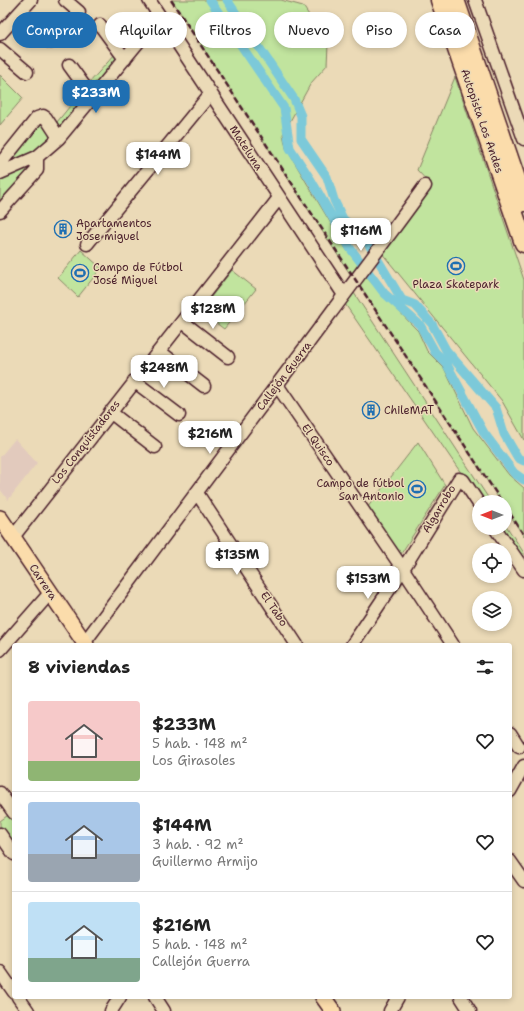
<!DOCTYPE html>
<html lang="es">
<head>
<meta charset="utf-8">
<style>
	:root { --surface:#fff; --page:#f6f6f6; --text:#222; --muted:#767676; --line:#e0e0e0; --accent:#1f6fb2 }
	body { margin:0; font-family:"Shantell Sans",sans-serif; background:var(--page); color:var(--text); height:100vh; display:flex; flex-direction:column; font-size:15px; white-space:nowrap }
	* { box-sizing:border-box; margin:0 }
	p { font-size:13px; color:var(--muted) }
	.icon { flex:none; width:22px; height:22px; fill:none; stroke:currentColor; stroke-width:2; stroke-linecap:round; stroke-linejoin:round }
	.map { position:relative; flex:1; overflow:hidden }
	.side { position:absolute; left:12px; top:643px; width:500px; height:356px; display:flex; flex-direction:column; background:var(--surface); border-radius:4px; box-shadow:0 2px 6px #0003 }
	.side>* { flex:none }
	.top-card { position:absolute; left:12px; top:12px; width:500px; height:36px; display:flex; gap:8px }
	.needle { width:26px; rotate:270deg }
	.tools { position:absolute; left:472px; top:495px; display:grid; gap:8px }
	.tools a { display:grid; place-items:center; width:40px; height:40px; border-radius:50%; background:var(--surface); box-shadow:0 2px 6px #0003; font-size:20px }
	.price { position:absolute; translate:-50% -34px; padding:0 9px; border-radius:8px; background:#fff; color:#222; font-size:13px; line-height:26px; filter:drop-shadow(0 1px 2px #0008) }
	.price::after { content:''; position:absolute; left:50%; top:24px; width:12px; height:9px; margin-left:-6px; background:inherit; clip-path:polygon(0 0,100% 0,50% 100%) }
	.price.selected { background:var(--accent); color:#fff }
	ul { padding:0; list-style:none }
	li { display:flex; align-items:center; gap:12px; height:100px; padding:0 16px }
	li+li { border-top:1px solid var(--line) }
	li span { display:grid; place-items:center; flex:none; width:112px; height:80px; border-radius:4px; color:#555 }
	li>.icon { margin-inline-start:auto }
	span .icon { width:48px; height:48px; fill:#fffc; stroke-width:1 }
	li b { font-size:17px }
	h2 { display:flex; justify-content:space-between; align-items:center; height:48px; padding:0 16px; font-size:17px }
	.tag { padding:0 14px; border-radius:18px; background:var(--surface); box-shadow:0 2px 6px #0003; font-size:14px; line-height:36px }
	.tag.selected { background:var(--accent); color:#fff }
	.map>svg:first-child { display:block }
	.built { fill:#e2cabd }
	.green { fill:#c1e49e; stroke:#868264 }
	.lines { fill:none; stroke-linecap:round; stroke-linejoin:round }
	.canal { stroke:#7bc9d9; stroke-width:9 }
	.minor-casing { stroke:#4a1f2b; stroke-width:15 }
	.major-casing { stroke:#4a1f2b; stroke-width:18 }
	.highway-casing { stroke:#4a1f2b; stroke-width:21 }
	.minor { stroke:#ebdab7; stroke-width:12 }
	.major { stroke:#fbdcab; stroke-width:15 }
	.highway { stroke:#fbdcab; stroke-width:18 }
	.rail { stroke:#4a1f2b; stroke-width:2.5; stroke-dasharray:6 3; stroke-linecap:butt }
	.labels { text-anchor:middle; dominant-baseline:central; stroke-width:3; stroke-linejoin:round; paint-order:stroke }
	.street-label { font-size:11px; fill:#4a1f2b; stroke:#ebdab7 }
	.poi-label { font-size:11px; fill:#4a1f2b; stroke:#ebdab7; text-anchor:start }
</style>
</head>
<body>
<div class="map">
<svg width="524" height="1011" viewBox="0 0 524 1011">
	<rect width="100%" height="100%" fill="#ebdab7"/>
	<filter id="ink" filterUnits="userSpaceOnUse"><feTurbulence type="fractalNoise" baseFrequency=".025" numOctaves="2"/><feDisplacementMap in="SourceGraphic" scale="8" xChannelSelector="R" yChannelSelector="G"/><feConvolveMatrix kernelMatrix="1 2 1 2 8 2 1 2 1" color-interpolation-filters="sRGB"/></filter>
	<g filter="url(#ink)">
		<!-- built -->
		<path class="built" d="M15 439 37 463 8 500 0 489V457Z"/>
		<!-- green -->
		<path class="green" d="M172 0H281L303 6 328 44 327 65 311 83 283 134 286 148 346 249 360 266 352 277Z
			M149 15 154 21 127 53 123 45Z
			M116 53 121 61 95 90 89 83Z
			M0 75 23 98 0 125Z
			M455 77 524 280V440L502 401 381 252 431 185 417 170Z
			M83 90 89 98 62 131 57 122Z
			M41 122 53 138 35 155 1 169Z
			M33 165 35 168 0 205V180Z
			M81 250 101 268 78 297 58 278Z
			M232 270 256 289 224 329 200 311Z
			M365 276 418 331 427 351 444 368 473 428 509 475 524 488V537L505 507V502H501L359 284Z
			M354 293 491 502H481L345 304Z
			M418 442 445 485 399 557 367 508Z
			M505 524 524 553V566L498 528H505Z
			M11 813 14 817V849L0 829V821Z"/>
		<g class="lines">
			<!-- canal -->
			<path class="canal" d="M210 0 284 108 290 148 311 180 350 248 384 293 420 325 435 352 446 363 484 433 514 473 524 480
				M227 0 294 99 301 116V139L327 177 334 200 343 219 363 235 402 300 415 305 432 324 446 350 496 408 504 434 518 458 524 461"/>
			<defs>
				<path id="minor" d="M65 0 79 12
					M149 0 344 295
					M475 0 524 139
					M20 12 51 42
					M100 25 125 59
					M0 34 31 0
					M0 49 27 72
					M69 65 93 98
					M0 164 37 118 43 116 46 118 59 138
					M0 173 37 157 59 138 160 16
					M0 211 37 170V157
					M87 244 211 93
					M183 322 228 357
					M159 351 204 386
					M134 381 179 415
					M277 385 403 569 453 645
					M110 412 155 447
					M197 493 297 645
					M495 528 524 570
					M13 537 279 198
					M84 643 330 314C362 271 394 229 425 186
					M352 645 403 569 459 479 463 480 479 504
					M0 650 50 593
					M510 733 519 747
					M510 791 524 766
					M0 793 14 813
					M0 834 14 854
					M510 861 524 881
					M0 972 14 992
					M18 997 28 1011
					M155 997 164 1011
					M461 997 470 1011
					M111 1011 120 997
					M390 1011 398 997"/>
				<path id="major" d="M0 518 86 645
					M323 997 333 1011"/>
				<path id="highway" d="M440 0 524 243
					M455 0 524 202"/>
			</defs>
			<!-- minor casing -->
			<use href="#minor" class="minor-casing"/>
			<!-- major casing -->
			<use href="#major" class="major-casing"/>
			<!-- highway casing -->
			<use href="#highway" class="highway-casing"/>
			<!-- minor -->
			<use href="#minor" class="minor"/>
			<!-- major -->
			<use href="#major" class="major"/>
			<!-- highway -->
			<use href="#highway" class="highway"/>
			<!-- rail -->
			<path class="rail" d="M171 0 502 502
				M505 506 524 535"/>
		</g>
	</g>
	<!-- icons -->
	<defs>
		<symbol id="building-ring" viewBox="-11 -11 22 22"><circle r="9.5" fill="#ebdab7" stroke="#1f6fb2" stroke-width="1.5"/><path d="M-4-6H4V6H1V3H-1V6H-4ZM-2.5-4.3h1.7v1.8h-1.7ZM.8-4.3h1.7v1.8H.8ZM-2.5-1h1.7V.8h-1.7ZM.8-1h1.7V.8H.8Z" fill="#1f6fb2"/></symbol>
		<symbol id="stadium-ring" viewBox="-11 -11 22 22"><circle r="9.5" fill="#ebdab7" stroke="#1f6fb2" stroke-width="1.5"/><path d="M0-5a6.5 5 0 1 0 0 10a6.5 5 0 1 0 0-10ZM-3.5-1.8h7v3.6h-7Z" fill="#1f6fb2"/></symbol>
	</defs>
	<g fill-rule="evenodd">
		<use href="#building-ring" x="53" y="219" width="20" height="20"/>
		<use href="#stadium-ring" x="446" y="256" width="20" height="20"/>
		<use href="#stadium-ring" x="70" y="263" width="20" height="20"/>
		<use href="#building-ring" x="361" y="400" width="20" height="20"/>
		<use href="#stadium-ring" x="407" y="479" width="20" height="20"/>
	</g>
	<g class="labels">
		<!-- street labels -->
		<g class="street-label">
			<text transform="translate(482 121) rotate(71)">Autopista Los Andes</text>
			<text transform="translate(246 148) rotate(57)">Mateluna</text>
			<text transform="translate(284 376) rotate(-53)">Callejón Guerra</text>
			<text transform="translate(86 442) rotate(-52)">Los Conquistadores</text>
			<text transform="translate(318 445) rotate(55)">El Quisco</text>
			<text transform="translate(439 509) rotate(-59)">Algarrobo</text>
			<text transform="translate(43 582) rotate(56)">Carrera</text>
			<text transform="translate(274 609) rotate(56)">El Tabo</text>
		</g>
		<!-- poi labels -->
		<g class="poi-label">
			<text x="76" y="223">Apartamentos<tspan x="76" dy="13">Jose miguel</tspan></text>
			<text x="93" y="267">Campo de Fútbol<tspan x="93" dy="13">José Miguel</tspan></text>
			<text x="456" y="284" text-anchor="middle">Plaza Skatepark</text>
			<text x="384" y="410">ChileMAT</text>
			<text x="404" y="483" text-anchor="end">Campo de fútbol<tspan x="404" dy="13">San Antonio</tspan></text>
		</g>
	</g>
</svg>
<div class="tools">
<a><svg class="needle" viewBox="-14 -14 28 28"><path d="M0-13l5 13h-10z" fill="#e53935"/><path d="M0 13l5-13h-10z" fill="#767676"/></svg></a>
<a><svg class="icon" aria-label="locate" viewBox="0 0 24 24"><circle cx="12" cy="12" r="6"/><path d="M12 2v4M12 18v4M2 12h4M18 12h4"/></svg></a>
<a><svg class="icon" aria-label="layers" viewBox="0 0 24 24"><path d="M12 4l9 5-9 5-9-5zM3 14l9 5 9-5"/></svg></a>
</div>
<b class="price selected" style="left:96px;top:114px">$233M</b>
<b class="price" style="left:158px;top:176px">$144M</b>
<b class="price" style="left:361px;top:252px">$116M</b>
<b class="price" style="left:213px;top:330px">$128M</b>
<b class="price" style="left:164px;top:389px">$248M</b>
<b class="price" style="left:210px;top:455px">$216M</b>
<b class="price" style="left:237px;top:576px">$135M</b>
<b class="price" style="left:368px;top:600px">$153M</b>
<div class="top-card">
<a class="tag selected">Comprar</a>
<a class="tag">Alquilar</a>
<a class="tag">Filtros</a>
<a class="tag">Nuevo</a>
<a class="tag">Piso</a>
<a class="tag">Casa</a>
</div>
<section class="side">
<h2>8 viviendas<svg class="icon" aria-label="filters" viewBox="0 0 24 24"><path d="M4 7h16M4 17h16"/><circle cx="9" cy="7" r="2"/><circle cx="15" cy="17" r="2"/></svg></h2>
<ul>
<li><span style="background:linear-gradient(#f6c9c9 75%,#8fb573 0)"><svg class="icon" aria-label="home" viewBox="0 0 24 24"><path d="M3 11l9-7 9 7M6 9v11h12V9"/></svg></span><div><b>$233M</b><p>5 hab. · 148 m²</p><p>Los Girasoles</p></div><svg class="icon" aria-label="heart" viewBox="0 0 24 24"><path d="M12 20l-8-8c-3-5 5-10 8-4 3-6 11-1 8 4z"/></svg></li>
<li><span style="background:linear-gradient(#a9c7e8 65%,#9aa5b1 0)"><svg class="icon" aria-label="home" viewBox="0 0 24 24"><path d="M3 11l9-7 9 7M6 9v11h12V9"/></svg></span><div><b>$144M</b><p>3 hab. · 92 m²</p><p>Guillermo Armijo</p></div><svg class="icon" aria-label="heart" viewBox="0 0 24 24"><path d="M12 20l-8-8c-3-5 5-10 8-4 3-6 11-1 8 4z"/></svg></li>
<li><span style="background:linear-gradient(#bfe0f5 70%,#7fa58c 0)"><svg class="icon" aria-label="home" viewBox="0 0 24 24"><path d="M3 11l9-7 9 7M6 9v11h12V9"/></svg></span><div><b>$216M</b><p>5 hab. · 148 m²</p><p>Callejón Guerra</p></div><svg class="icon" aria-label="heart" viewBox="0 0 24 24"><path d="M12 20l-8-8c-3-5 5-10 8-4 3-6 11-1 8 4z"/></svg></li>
</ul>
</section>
</div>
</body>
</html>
